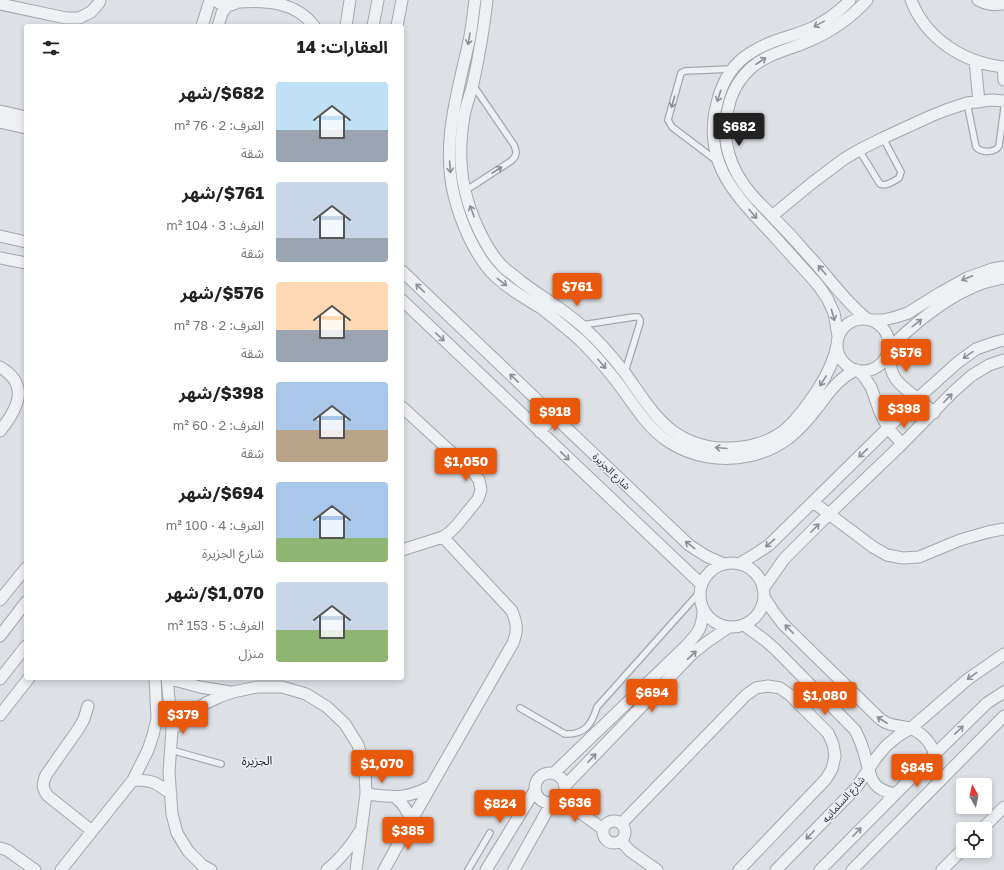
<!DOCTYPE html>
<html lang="ar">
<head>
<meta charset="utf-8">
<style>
	:root { --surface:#fff; --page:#f6f6f6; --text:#222; --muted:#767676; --accent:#ea580c }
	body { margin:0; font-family:"Golos Text","Noto Sans Arabic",sans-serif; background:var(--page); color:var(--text); direction:rtl; height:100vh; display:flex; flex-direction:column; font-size:15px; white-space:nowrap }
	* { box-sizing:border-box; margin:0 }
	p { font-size:13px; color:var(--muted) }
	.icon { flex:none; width:22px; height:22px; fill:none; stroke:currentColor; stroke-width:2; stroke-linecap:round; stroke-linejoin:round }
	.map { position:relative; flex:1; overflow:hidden; direction:ltr }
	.drawer { position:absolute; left:24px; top:24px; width:380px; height:656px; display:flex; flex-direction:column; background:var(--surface); border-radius:4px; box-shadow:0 2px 6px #0003; direction:rtl }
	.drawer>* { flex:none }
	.needle { width:26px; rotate:351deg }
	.fabs { position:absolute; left:956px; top:778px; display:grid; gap:8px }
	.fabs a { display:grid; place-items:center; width:36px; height:36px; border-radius:4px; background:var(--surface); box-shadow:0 2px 6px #0003; font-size:20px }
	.price { position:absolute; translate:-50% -34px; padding:0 9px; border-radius:4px; background:var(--accent); color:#fff; font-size:13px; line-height:26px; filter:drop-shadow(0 1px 2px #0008) }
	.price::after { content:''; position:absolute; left:50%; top:24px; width:12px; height:9px; margin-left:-6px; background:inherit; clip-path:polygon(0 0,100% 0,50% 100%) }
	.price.current { background:#222; color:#fff }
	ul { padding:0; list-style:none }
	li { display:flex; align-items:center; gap:12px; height:100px; padding:0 16px }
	li span { display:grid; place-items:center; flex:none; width:112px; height:80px; border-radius:4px; color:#555 }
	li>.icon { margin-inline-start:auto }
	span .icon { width:48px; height:48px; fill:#fffc; stroke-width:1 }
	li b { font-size:17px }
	h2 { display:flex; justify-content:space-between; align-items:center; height:48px; padding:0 16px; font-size:17px }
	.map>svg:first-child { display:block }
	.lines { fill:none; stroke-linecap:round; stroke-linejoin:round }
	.lane-casing { stroke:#a3a7ae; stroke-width:8 }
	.street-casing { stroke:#a3a7ae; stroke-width:13 }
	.lane { stroke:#eff0f4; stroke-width:5.5 }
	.street { stroke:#eff0f4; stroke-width:11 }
	.oneway { stroke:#8c8f96 }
	.labels { text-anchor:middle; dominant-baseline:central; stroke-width:3; stroke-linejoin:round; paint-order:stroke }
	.street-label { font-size:10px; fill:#282e39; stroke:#eceff3 }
	.quarter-label { font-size:12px; fill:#1a202a; stroke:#eceff3 }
</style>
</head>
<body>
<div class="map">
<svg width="1004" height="870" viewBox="0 0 1004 870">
	<rect width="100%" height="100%" fill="#dde0e5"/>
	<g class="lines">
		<defs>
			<path id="lane" d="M967 103 976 147C981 153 995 153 999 146L1004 108
				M859 150 880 184C886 187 894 181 899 178L901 172 883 138
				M717 161 672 127 668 120 669 116 681 73 685 71 732 69
				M465 191 511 161C517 156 517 152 514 145L473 85
				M582 325 634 317H638L640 320V323L625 372
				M520 708 565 734C585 735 592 724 597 707L699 593
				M171 750 221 764
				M468 870 490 833"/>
			<path id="street" d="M215 0C223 7 232 7 240 0
				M475 0C473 14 472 28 469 41 458 92 441 143 454 195 460 221 475 256 494 275 508 289 525 298 541 308 555 319 569 330 582 342 594 354 606 368 617 382 633 403 646 427 669 442 692 457 722 462 749 456 781 449 799 432 818 407 829 392 839 378 856 370
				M487 0C484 28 479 56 473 84 470 95 466 106 464 116 460 140 459 166 465 190 470 214 485 248 502 266 507 271 514 275 519 280 540 296 563 309 582 326 598 340 612 356 625 373 639 392 654 418 674 432 688 442 707 448 723 448 744 449 770 443 786 429 798 418 809 403 818 389 827 375 834 361 837 345
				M911 0C926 39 964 63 1004 67
				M978 0C987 5 994 5 1004 4
				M239 2C266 0 296 2 314 26
				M0 4 66 18H79L91 12 99 3 100 0
				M202 26 210 0
				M218 26 222 13 227 6
				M346 26 350 0
				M373 26 378 0
				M397 26 402 0
				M975 61 979 102
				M1003 67 1004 80
				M0 111 26 117
				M0 122 26 128
				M772 216 812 183 844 159 859 150 883 138 931 116 946 110 967 103 992 100 1004 101
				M0 236 26 242
				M0 258 26 263
				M402 271 689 545 706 556 724 564
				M402 300 701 584
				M867 319C844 301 828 276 808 255 796 241 784 228 771 215 765 208 758 202 752 195 731 171 720 141 728 109 731 94 739 79 751 68 768 53 789 50 809 41 832 31 850 19 867 0
				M837 345a26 26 0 1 1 52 0a26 26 0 1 1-52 0Z
				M871 320H883L896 317 908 313 940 293 967 278 992 269 1004 267
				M838 336 834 313 827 298 818 285C803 268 788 252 773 235 754 215 728 189 719 163 712 144 712 122 717 103 722 82 733 63 752 52 771 39 794 37 814 27 827 20 840 11 850 0
				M889 349C910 327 943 300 971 288 981 283 993 280 1004 278
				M889 351C889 377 897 383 917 398 923 402 928 408 934 413
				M0 367C31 385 17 410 0 431
				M857 370 863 375 871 387 880 412 888 428 902 444
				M402 407 473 472 479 480 481 490 478 499 457 525 450 532 443 537 402 550
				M540 432 554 416
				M813 502 873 547 887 555 903 558 919 557 960 540 988 532 1004 529
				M700 595a32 32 0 1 1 64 0a32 32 0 1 1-64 0Z
				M739 564 754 555 769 545 888 428 918 398 957 363 976 349 996 342 1004 340
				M763 589 784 559 829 514 902 444 953 392 971 376 989 365 1004 360
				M764 597 773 611 783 624 877 716C880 719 884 722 887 723 894 726 902 726 909 728 922 732 930 742 935 754
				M0 600 26 568
				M744 625 766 641 776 650 855 730C859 738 863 747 865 756 871 777 870 789 895 794
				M0 636 26 602
				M167 678 172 730 169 772 172 814 177 833 188 851 202 865 211 870
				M167 678 200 687 230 692
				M0 679 26 646
				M88 706 84 719 79 728 46 775C42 785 42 788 48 796L92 831
				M0 715 29 678
				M172 730 182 720 194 711 206 703 219 697 233 692 257 687H282L306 694 327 707 345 724 358 745 365 769 366 794 356 870
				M554 773 685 647C697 634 702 630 703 611
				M535 788a15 15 0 1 1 30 0a15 15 0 1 1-30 0Z
				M133 780C152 780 156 782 171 794
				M565 786 693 653 707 642 729 627
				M366 794C393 797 405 800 431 786
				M395 797C404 804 408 811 411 821
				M560 798 603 829
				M603 832a11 11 0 1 1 22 0a11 11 0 1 1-22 0Z
				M621 824 746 695 756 688 768 686 780 688 790 695 828 733 833 744 835 756 832 769 826 779 739 870
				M982 829 1004 807
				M621 841 630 851 657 870
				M0 848 7 850 35 870
				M61 870 133 780 148 750 153 735 157 719 155 678
				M327 870C340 859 351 846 360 831
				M384 870 411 821 513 643C518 630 517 624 512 611L443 537
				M486 870 535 790
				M514 870 552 802
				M776 870 856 788 876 758 886 746 898 736 910 729 968 679 1004 654
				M820 870 935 754 987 703 1004 692
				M852 870 1004 716
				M942 870 963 849"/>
		</defs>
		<!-- lane casing -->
		<use href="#lane" class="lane-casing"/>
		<!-- street casing -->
		<use href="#street" class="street-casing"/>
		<!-- lane -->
		<use href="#lane" class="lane"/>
		<!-- street -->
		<use href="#street" class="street"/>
	</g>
	<!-- one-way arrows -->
	<defs><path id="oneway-shaft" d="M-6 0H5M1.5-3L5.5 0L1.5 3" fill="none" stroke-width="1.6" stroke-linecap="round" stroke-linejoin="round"/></defs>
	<g class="oneway">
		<use href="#oneway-shaft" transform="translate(819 24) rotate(151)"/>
		<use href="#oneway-shaft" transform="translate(469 39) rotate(100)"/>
		<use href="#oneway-shaft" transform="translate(761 61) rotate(-33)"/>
		<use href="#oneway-shaft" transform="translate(719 96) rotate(108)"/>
		<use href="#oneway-shaft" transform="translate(673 102) rotate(106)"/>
		<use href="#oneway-shaft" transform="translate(450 167) rotate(86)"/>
		<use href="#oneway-shaft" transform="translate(497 170) rotate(-33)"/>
		<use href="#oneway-shaft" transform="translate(472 211) rotate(-110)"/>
		<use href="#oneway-shaft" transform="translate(753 214) rotate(49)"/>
		<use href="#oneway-shaft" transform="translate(822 270) rotate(-131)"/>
		<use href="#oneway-shaft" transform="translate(967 278) rotate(157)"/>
		<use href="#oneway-shaft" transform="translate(502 282) rotate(38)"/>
		<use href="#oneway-shaft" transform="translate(420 288) rotate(-136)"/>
		<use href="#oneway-shaft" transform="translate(833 315) rotate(74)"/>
		<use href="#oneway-shaft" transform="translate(917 323) rotate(-38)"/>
		<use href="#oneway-shaft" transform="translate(440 337) rotate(44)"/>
		<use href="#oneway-shaft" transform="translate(968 355) rotate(145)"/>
		<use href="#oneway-shaft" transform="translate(602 364) rotate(49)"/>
		<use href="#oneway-shaft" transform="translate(514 378) rotate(-136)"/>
		<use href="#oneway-shaft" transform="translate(823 381) rotate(122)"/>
		<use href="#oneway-shaft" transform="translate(948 398) rotate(-46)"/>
		<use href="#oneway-shaft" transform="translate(721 448) rotate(-175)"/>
		<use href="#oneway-shaft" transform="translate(863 453) rotate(136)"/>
		<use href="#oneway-shaft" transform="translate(565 456) rotate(44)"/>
		<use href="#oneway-shaft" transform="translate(815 528) rotate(-45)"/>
		<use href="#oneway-shaft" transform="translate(770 543) rotate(139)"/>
		<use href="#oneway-shaft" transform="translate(690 545) rotate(-142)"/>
		<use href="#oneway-shaft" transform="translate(789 629) rotate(-134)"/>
		<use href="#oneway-shaft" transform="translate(692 655) rotate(-43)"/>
		<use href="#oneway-shaft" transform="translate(972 676) rotate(144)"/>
		<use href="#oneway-shaft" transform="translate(882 720) rotate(-147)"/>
		<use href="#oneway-shaft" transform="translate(959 730) rotate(-44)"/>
		<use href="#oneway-shaft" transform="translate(592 758) rotate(-46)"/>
		<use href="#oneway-shaft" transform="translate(857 832) rotate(-45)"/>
		<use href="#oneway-shaft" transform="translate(810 835) rotate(134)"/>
	</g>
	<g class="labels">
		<!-- street labels -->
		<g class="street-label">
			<text transform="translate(612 471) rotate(44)">شارع الجزيرة</text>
			<text transform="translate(843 799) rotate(-48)">شارع السلمانيه</text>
		</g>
		<!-- quarter labels -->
		<g class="quarter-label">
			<text x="257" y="760">الجزيرة</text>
		</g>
	</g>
</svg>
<div class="fabs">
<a><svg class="needle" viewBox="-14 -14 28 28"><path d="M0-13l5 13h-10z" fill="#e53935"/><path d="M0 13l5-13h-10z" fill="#767676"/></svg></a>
<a><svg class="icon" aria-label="locate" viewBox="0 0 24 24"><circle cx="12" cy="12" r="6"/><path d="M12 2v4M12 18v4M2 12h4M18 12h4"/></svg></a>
</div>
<b class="price current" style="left:739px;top:147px">$682</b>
<b class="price" style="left:577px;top:307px">$761</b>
<b class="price" style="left:906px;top:373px">$576</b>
<b class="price" style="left:904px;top:429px">$398</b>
<b class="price" style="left:555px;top:432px">$918</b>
<b class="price" style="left:466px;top:482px">$1,050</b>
<b class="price" style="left:652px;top:713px">$694</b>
<b class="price" style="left:825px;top:716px">$1,080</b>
<b class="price" style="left:183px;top:735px">$379</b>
<b class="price" style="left:382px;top:784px">$1,070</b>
<b class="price" style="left:917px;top:788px">$845</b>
<b class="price" style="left:575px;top:823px">$636</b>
<b class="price" style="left:500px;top:824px">$824</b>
<b class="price" style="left:408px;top:851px">$385</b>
<section class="drawer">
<h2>العقارات: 14<svg class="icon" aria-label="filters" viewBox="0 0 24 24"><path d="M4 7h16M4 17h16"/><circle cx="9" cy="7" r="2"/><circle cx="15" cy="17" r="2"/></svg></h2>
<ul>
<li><span style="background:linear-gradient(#bfe0f5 60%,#9aa5b1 0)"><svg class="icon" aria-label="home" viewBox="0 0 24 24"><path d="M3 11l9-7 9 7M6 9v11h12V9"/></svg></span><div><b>$682/شهر</b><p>الغرف: 2 · 76 m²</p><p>شقة</p></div></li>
<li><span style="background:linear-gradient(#c9d6e8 70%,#9aa5b1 0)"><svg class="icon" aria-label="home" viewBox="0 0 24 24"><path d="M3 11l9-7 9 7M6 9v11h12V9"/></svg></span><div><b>$761/شهر</b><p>الغرف: 3 · 104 m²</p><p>شقة</p></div></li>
<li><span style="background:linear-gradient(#ffd9b3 60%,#9aa5b1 0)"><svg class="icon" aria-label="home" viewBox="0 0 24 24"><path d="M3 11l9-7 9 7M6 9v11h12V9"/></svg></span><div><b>$576/شهر</b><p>الغرف: 2 · 78 m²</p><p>شقة</p></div></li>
<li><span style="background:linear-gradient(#a9c7e8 60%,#b9a48a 0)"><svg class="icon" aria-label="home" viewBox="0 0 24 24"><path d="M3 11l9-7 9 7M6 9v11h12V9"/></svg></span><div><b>$398/شهر</b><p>الغرف: 2 · 60 m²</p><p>شقة</p></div></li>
<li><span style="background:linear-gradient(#a9c7e8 70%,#8fb573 0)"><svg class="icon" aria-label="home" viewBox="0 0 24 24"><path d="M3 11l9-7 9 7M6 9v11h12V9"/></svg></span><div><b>$694/شهر</b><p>الغرف: 4 · 100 m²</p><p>شارع الجزيرة</p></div></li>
<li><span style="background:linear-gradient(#c9d6e8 60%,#8fb573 0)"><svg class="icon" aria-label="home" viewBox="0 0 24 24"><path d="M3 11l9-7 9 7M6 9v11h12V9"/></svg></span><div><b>$1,070/شهر</b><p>الغرف: 5 · 153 m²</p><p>منزل</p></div></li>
</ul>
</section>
</div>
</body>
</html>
